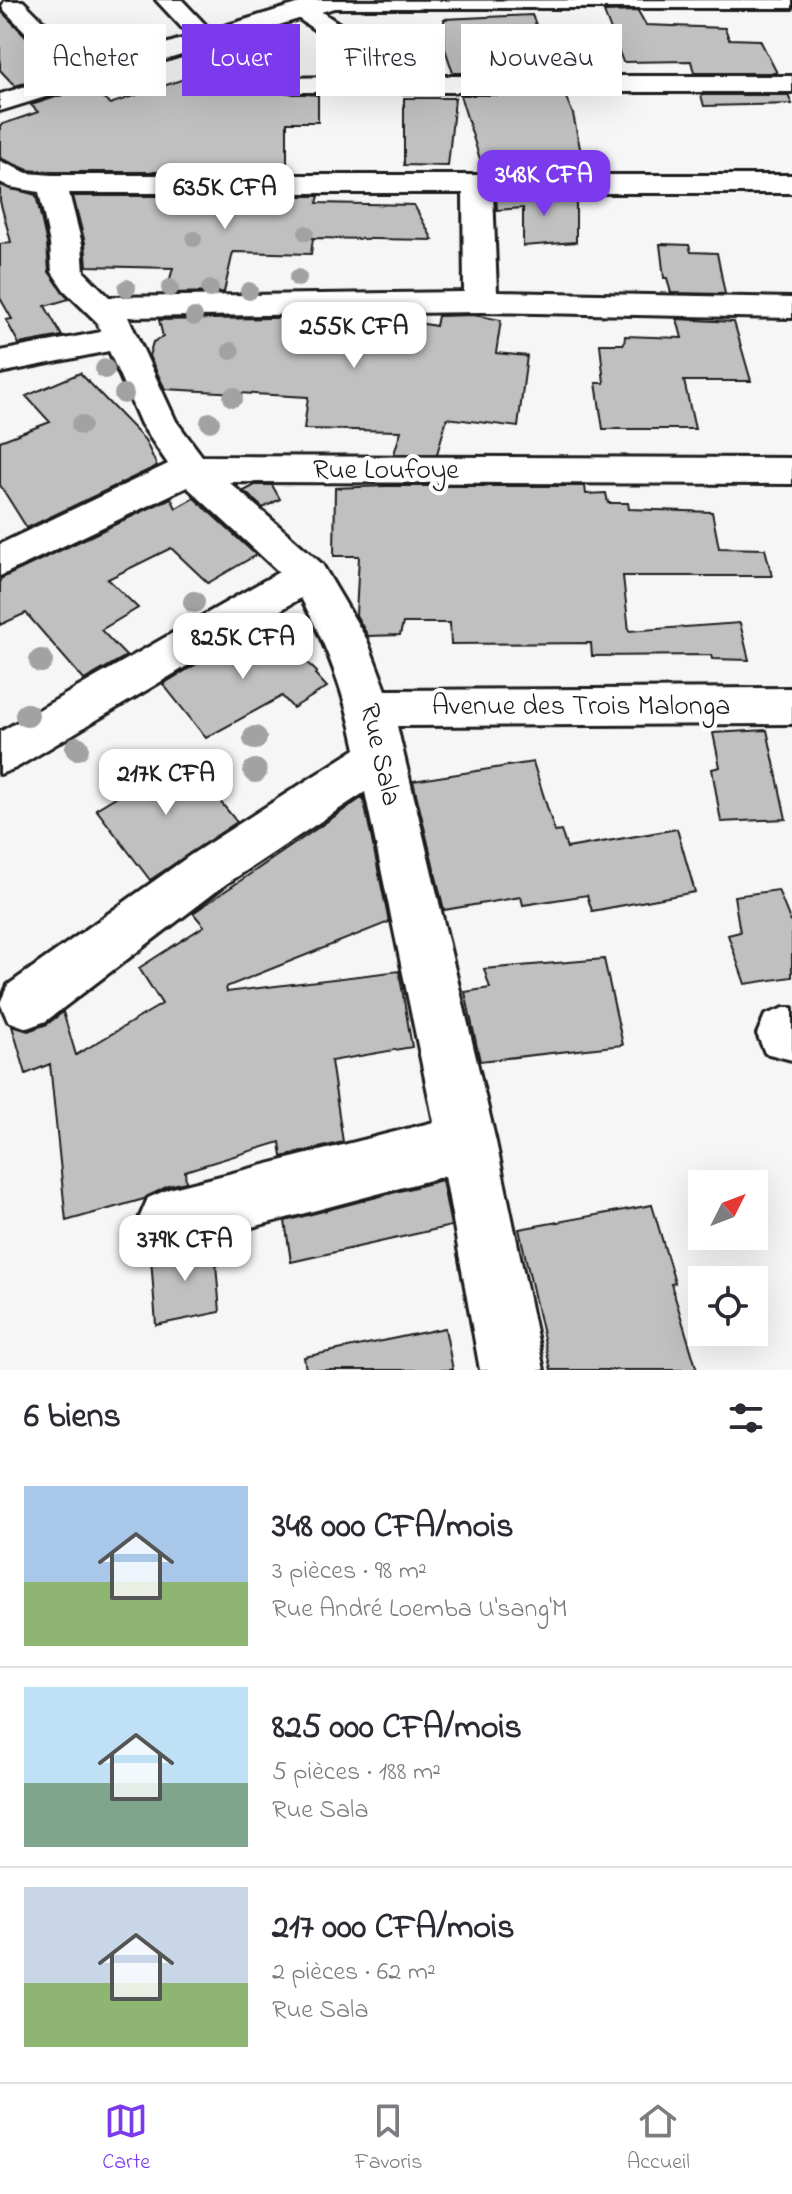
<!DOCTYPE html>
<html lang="fr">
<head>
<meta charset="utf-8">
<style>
	:root { --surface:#fff; --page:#f7f7f7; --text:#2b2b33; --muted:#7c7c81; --line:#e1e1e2; --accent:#7c3aed }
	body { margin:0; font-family:"Indie Flower",sans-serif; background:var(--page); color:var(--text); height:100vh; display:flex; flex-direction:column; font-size:30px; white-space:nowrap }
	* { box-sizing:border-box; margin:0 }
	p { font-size:26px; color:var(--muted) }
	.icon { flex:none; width:44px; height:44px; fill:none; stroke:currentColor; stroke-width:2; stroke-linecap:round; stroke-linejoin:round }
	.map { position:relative; height:1370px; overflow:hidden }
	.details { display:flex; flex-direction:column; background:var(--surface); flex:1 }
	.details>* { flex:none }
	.banner { position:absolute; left:24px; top:24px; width:744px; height:72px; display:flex; gap:16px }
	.needle { width:52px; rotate:48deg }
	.fabs { position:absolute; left:688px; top:1170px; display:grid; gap:16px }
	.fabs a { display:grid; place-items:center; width:80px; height:80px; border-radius:0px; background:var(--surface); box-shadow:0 8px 32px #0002; font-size:40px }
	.price { position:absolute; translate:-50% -68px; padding:0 18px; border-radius:16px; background:#fff; color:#222; font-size:26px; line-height:52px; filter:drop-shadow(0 2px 4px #0008) }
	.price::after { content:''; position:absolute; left:50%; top:48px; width:24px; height:18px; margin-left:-12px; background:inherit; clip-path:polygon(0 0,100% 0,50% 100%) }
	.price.selected { background:var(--accent); color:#fff }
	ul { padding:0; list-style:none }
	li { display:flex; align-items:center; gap:24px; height:200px; padding:0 24px }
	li+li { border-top:2px solid var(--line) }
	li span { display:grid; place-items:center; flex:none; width:224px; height:160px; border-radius:0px; color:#555 }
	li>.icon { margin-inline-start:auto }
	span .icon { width:96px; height:96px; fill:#fffc; stroke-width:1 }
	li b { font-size:34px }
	h2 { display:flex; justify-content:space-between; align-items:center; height:96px; padding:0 24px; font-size:34px }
	.chip { padding:0 28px; border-radius:0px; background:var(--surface); box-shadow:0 8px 32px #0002; font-size:28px; line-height:72px }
	.chip.selected { background:var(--accent); color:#fff }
	.dock { display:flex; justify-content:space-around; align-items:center; height:112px; border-top:2px solid var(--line); background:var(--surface); font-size:22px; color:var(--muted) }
	.dock a { display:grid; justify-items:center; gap:4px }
	.dock .selected { color:var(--accent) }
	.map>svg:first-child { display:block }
	.building { fill:#c0c0c0; stroke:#1c1c1c; stroke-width:2 }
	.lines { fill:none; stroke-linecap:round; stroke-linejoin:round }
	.minor-casing { stroke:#1c1c1c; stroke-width:6 }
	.highway-casing { stroke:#1c1c1c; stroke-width:6 }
	.minor { fill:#fff; fill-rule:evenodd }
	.highway { fill:#fff; fill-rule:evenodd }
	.tree { fill:#a2a2a2 }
	.labels { text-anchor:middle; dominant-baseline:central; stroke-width:8; stroke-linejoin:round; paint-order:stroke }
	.street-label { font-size:28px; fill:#1c1c1c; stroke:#fff }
</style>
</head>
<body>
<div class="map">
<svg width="792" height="1370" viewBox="0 0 792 1370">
	<rect width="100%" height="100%" fill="#f6f6f6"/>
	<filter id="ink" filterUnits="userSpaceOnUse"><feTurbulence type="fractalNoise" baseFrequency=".0125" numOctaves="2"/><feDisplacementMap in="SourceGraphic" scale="16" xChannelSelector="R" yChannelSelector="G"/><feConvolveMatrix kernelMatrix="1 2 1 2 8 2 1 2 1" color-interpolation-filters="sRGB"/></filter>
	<g filter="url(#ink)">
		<!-- building -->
		<path class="building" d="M0 9 3 13 61 72 15 86 0 70Z
			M638 11 646 25 725 28 729 39 760 40 777 73H694L691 61 623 62 604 12Z
			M532 15 556 73H453L445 49 444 19Z
			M249 43 297 75 282 76 278 82 282 92 318 95V122H287V172H52L28 170 0 158V125L38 112 31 105 78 90 81 93 91 90 110 104 205 72 192 63Z
			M460 95H565L573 114 585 172H484Z
			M701 95H788L792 104 704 106Z
			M404 98H455L448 166 404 165Z
			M0 185 36 195 47 244 49 272 69 299 45 306 62 336 19 344 6 320 12 319 0 298V244L11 242 0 201Z
			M73 196H319L317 203 414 205 433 240 313 238 311 254 233 252 224 292 166 293 173 268 87 266 85 243Z
			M496 196H576V242L523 246V208L497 210Z
			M660 244 689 245 691 252 717 253 725 294 671 293 667 278H664Z
			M473 315 501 320 496 353 527 356 518 427 447 418 437 454H394L401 431 304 429 308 397 165 389 149 356 153 342 163 337 159 320 379 316 436 326 438 316Z
			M677 319 734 322 751 381H684L695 429H603L596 383H604L600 344H624L625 336 682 338Z
			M80 373 145 440 157 466 27 528 0 485V441L50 422 26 396Z
			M255 485H272L280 499 263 508 244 491Z
			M385 486H585L586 494 606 493 608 503H628L629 509 712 512 719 548 765 549 772 576H623L629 631 740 623 749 660 712 659 711 655 592 656 591 643 451 644 450 623H403L400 635 368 636 356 615 359 556H334L335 488Z
			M171 498 176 508 194 498 256 555 208 583 171 548 108 579 138 608 101 630 126 656 84 680 26 613 0 625V579Z
			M265 623 317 672 315 674 327 687 293 708 282 696 206 738 163 684Z
			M767 730 786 819 721 822 712 769 720 767 713 733Z
			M183 756 237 822 150 880 96 809Z
			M533 762 555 832 561 831 567 848 677 829 695 892 592 911 587 895 523 905 521 897 444 910 413 781Z
			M363 797 389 922 226 987 227 992 399 971 412 1047 331 1061 343 1142 282 1157 280 1142 185 1171 186 1182 168 1186 144 1199 66 1221 50 1064 26 1074 12 1026 28 1031 47 1024 63 1012 76 1055 162 1004 139 968 204 926 193 913Z
			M778 890 792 925V977L745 984 728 935 740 932 734 896Z
			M604 959 623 1045 480 1061 465 992 490 988 484 969Z
			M442 1180 451 1226 291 1262 285 1221Z
			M652 1205 675 1283 671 1284 697 1370H551L519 1229Z
			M214 1240 220 1312 156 1325 150 1244 170 1252Z
			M445 1328 453 1370H306L304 1357Z"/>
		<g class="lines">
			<defs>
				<path id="minor" d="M156 0H182L219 39 215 44H197Z
					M792 0V8H331L322 6 319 1Z
					M5 1H23L93 71 97 77 93 83H75L5 11 2 6Z
					M302 3 311 5 419 76H792V92H294L285 90 281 84 285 78 383 76 293 15 290 10 293 5Z
					M0 161 27 173 52 175H792V193H493L497 292 792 298V318L481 312 128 317 176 421 202 456 792 458V484L229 482 322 564 367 640 386 690 792 688V724L397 726 496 1142 544 1370H480L445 1176 169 1249 148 1240 139 1219 148 1198 169 1189 434 1122 365 792 226 884 46 1021 27 1028 8 1021 0 1003 8 985 192 854 356 749C345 695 328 647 301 598L16 768 0 774V732L279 572 187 487 0 576V544L168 464 141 424 109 351 0 373V351L101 332 97 322 64 290 52 272 50 244 39 192 10 187 0 182ZM69 193H463L464 292 109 297 84 272 82 244Z
					M784 1008H792V1060L765 1053 757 1034 765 1015Z"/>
				<path id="highway" d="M310 0H347L344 5 0 111V94Z"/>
			</defs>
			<!-- minor casing -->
			<use href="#minor" class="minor-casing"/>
			<!-- highway casing -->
			<use href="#highway" class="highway-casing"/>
			<!-- minor -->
			<use href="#minor" class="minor"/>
			<!-- highway -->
			<use href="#highway" class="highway"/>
		</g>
		<!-- trees -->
		<g class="tree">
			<circle cx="306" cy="233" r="8"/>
			<circle cx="194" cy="239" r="8"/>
			<circle cx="298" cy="278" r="9"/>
			<circle cx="127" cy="288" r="9"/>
			<circle cx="170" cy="288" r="9"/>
			<circle cx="210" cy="289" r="9"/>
			<circle cx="249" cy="291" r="9"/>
			<circle cx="194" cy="317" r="9"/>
			<circle cx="231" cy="351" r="9"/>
			<circle cx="105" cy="369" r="10"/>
			<circle cx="124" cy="394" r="10"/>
			<circle cx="233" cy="397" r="10"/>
			<circle cx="210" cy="422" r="10"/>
			<circle cx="81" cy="425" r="10"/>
			<circle cx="194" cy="602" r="11"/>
			<circle cx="41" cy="661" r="12"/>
			<circle cx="27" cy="715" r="12"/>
			<circle cx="255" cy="738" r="12"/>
			<circle cx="77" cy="748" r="12"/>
			<circle cx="255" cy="771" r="12"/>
		</g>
	</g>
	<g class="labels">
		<!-- street labels -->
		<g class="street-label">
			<text x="386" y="471">Rue Loufoye</text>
			<text x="581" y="707">Avenue des Trois Malonga</text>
			<text transform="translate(379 755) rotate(77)">Rue Sala</text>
		</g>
	</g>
</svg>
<div class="fabs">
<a><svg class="needle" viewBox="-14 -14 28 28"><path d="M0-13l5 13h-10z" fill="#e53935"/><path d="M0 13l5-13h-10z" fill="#7c7c81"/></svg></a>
<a><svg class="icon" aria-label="locate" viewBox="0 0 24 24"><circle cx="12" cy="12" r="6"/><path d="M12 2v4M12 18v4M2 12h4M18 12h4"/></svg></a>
</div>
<b class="price selected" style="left:544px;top:218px">348K CFA</b>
<b class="price" style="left:225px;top:231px">635K CFA</b>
<b class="price" style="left:354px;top:370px">255K CFA</b>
<b class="price" style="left:243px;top:681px">825K CFA</b>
<b class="price" style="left:166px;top:817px">217K CFA</b>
<b class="price" style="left:185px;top:1283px">379K CFA</b>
<div class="banner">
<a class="chip">Acheter</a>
<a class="chip selected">Louer</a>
<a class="chip">Filtres</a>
<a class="chip">Nouveau</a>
</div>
</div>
<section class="details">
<h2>6 biens<svg class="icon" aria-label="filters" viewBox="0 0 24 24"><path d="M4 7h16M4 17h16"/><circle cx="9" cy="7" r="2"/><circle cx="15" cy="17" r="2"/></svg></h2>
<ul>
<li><span style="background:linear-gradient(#a9c7e8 60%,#8fb573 0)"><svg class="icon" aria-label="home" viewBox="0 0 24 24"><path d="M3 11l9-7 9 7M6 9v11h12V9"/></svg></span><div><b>348 000 CFA/mois</b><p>3 pièces · 98 m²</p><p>Rue André Loemba U'sang'M</p></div></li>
<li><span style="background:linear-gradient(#bfe0f5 60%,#7fa58c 0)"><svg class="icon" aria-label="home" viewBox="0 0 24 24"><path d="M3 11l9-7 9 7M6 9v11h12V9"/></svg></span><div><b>825 000 CFA/mois</b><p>5 pièces · 188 m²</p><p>Rue Sala</p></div></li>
<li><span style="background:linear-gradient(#c9d6e8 60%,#8fb573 0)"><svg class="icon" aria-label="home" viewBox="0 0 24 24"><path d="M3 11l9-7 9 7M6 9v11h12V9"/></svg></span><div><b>217 000 CFA/mois</b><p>2 pièces · 62 m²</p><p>Rue Sala</p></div></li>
</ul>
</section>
<nav class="dock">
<a class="selected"><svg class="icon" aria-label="map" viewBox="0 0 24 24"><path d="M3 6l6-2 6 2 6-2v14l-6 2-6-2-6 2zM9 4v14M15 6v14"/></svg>Carte</a>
<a><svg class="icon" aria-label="saved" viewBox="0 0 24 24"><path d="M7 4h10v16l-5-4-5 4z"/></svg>Favoris</a>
<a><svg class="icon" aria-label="home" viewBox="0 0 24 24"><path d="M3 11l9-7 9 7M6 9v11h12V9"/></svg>Accueil</a>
</nav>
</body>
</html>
